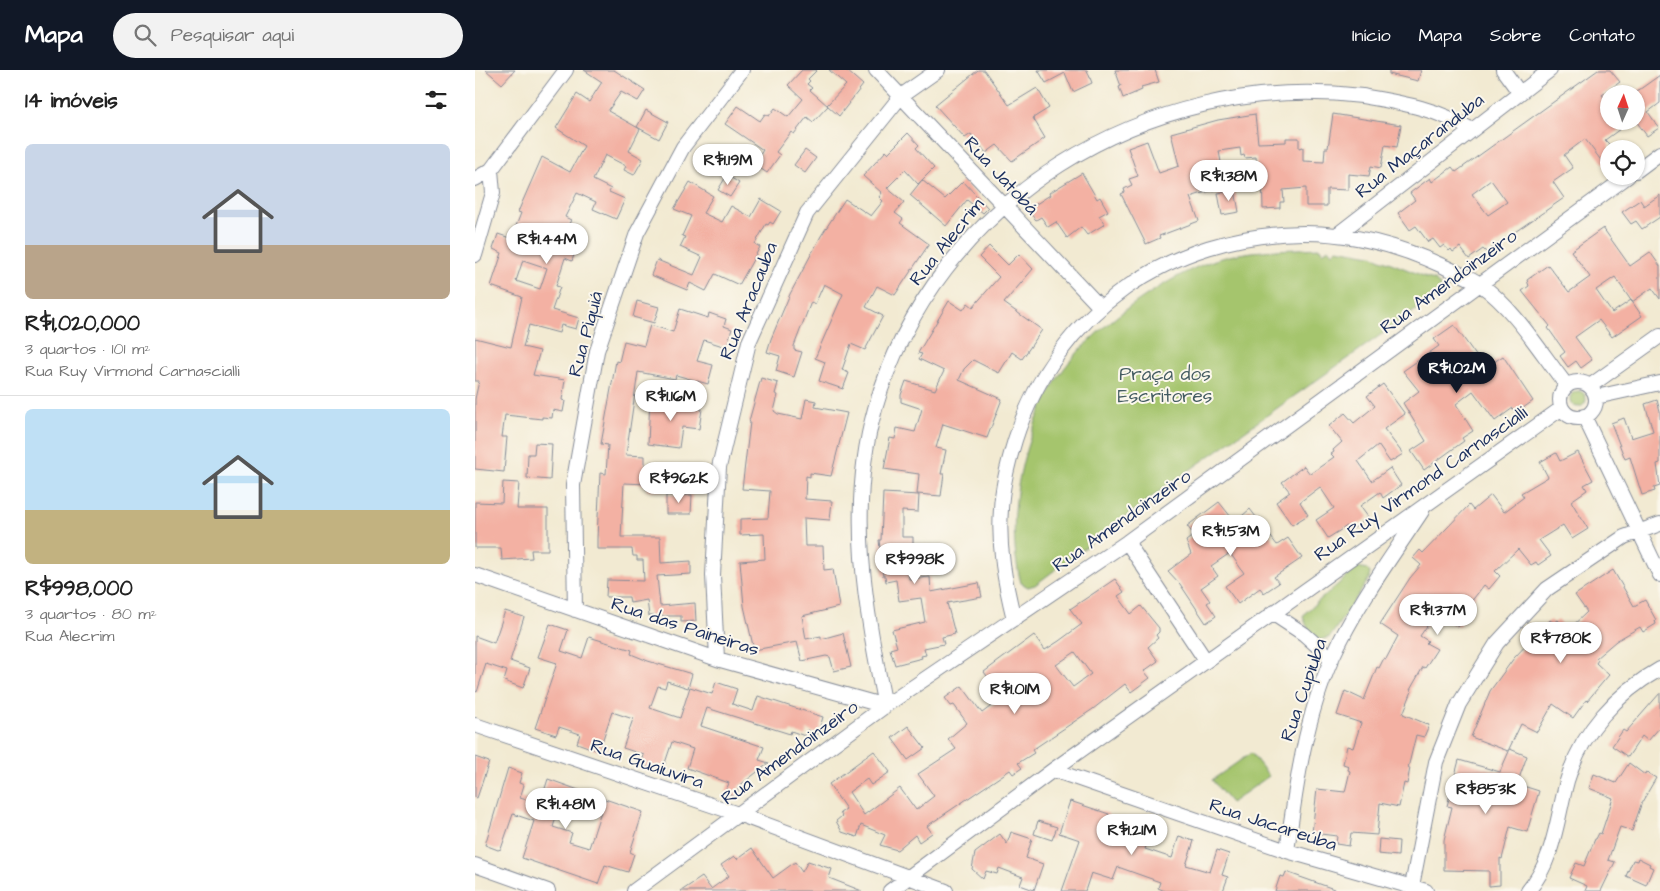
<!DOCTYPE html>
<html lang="pt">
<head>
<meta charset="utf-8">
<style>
	:root { --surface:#fff; --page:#f2f2f2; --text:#222; --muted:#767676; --line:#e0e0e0; --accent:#111827 }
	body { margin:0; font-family:"Architects Daughter",sans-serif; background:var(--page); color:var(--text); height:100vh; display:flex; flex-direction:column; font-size:19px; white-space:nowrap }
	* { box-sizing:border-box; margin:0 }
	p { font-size:16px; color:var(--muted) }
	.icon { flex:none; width:28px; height:28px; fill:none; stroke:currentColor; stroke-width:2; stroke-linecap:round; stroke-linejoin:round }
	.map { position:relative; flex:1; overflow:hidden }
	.details { display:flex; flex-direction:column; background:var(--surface); width:475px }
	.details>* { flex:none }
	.needle { width:32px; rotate:3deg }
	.controls { position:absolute; left:1125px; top:15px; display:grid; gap:10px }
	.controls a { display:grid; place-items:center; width:45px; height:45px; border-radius:50%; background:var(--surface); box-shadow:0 1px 4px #0004; font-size:25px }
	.price { position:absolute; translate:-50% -42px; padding:0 11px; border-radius:18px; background:#fff; color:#222; font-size:16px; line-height:32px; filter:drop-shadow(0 1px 2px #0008) }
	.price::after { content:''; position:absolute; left:50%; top:30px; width:15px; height:11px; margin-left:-8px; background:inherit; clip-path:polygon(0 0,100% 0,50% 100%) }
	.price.current { background:var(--accent); color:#fff }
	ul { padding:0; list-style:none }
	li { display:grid; align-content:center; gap:10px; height:265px; padding:0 25px }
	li+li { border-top:1px solid var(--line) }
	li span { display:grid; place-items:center; height:155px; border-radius:8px; color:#555 }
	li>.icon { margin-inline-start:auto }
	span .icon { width:90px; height:90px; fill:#fffc; stroke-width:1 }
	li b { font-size:21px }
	h2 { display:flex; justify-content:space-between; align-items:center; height:60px; padding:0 25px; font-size:21px }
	header { display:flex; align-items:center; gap:30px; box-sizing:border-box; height:70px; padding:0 25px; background:var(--accent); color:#fff }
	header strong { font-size:24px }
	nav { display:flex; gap:28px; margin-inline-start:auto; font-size:18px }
	.search { width:350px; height:45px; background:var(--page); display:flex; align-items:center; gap:12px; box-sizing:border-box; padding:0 18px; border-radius:28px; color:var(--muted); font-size:19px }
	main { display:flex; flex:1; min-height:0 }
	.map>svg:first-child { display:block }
	.green { fill:#a5c56d; stroke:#607a66 }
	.building { fill:#f3b1a3; fill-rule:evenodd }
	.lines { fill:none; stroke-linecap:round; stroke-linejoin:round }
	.minor-casing { stroke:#868c98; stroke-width:16 }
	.minor { stroke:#fff; stroke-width:14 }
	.labels { text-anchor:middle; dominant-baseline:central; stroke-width:4; stroke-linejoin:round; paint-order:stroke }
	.street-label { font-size:19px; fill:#1b2f5e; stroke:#fbf7ec }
	.park-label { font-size:19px; fill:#445c62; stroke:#fbf7ec }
</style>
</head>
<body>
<header>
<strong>Mapa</strong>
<div class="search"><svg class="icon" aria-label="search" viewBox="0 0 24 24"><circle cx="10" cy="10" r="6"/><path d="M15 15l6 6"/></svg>Pesquisar aqui</div>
<nav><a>Início</a><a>Mapa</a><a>Sobre</a><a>Contato</a></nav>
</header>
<main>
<section class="details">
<h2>14 imóveis<svg class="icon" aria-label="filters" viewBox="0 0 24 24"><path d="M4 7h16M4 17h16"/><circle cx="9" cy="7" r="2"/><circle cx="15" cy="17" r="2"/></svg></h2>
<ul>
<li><span style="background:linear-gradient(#c9d6e8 65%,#b9a48a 0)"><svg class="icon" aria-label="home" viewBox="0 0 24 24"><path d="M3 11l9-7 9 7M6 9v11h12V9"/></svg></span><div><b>R$1,020,000</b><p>3 quartos · 101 m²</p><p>Rua Ruy Virmond Carnascialli</p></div></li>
<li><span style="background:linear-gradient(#bfe0f5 65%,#c2b280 0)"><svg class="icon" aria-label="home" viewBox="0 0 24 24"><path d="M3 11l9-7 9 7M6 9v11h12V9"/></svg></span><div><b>R$998,000</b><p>3 quartos · 80 m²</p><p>Rua Alecrim</p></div></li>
</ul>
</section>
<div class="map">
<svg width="1185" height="821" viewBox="0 0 1185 821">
	<rect width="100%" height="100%" fill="#fbf7ec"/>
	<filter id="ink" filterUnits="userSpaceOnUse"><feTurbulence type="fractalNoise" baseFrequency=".02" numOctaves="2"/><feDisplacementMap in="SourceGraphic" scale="10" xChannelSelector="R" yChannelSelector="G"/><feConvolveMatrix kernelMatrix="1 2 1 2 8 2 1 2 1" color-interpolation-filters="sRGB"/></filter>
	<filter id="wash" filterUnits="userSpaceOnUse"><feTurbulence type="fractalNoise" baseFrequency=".0096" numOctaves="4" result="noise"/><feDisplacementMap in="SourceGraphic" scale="20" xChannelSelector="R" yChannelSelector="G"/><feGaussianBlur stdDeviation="1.12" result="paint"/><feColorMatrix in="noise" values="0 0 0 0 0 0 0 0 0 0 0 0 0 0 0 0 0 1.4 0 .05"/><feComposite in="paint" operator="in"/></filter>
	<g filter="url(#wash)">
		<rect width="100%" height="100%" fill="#f2ead2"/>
		<!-- green -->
		<path class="green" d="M845 178 848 183 854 178 858 183 862 179 896 185 961 211 965 216V223L685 421 560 515 553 517 546 513C528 447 548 363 584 306 613 261 689 207 740 190 773 179 810 180 845 178Z
			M1095 329a8 8 0 1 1 16 0a8 8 0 1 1-16 0Z
			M883 497 892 499 895 503 894 509 855 567 844 570 834 561 828 547 832 541Z
			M776 683 794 706 756 733 737 710Z"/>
		<g id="blocks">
			<!-- building -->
			<path class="building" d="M11 0H40L27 14Z
				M109 0H139L170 20 163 31 146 22 133 41 165 59 154 81 168 89 159 105 149 100 151 96 130 85 118 110 136 119 134 122 150 129 141 149 118 139 121 132 102 123 90 147 96 150 94 154 107 159 97 191 90 188 81 216 85 217 77 240 104 248 101 259 86 255 84 263 54 255 48 277 65 281 58 305 90 310 87 330 90 331 88 342 78 340 77 348 67 347V349L30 345 27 367H32L29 402 0 399V329L4 311H0V268L36 277 47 227 16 216 27 183 18 179 23 164 35 168 38 164 46 143 43 142 67 87 95 102 109 76 81 58 102 24 114 32 127 12ZM48 190 72 198 65 219 41 211Z
				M327 0H342L333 9 335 11 332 14 337 18 335 20 353 36 338 52 332 47 319 64 316 62 301 82 305 85 292 103 279 94 288 80 250 54 263 36 285 51 290 44 294 46 300 38 313 47 328 29 313 15Z
				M354 0H371L388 15 364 46 352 35 371 15Z
				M503 0H509L534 35 562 18 574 38 558 48 570 68 537 91 522 75 511 83 496 64 490 68 460 35Z
				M563 0H612L617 13 598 22 590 3 571 13Z
				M640 0H680L684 12 666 17 667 20 648 28 644 17 646 16Z
				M914 0H946L943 11 914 4Z
				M1123 0H1135L1145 12 1127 25 1134 33V51H1156L1130 70 1134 74V101L1110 69 1089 85 1098 98 1078 112 1089 128 1011 182 1008 179 994 189 985 177 978 182 976 179 974 181 969 175 965 178 958 169 953 172 941 156 935 160 923 143 940 130 935 123 955 108 957 112 977 97 981 102ZM1016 110 1032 132 1013 145 997 124Z
				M1185 5V33L1173 42 1184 58 1172 66 1161 51V22Z
				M171 40 193 52 184 69 162 57Z
				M780 44 783 73 811 72V68H824V78L828 77V91L849 92 850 78H853L858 44 926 55 922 77 910 75 906 98 896 96 894 106 873 104V120L852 119V136H831V118L808 120 809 132H805V138L788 139 787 103H782L781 87 770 88 769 85 766 86 765 78 744 81 747 98 735 100 741 119 715 127 724 151 684 166 685 168 671 174 646 124 650 122 649 119 657 115 654 109 663 106 653 78 672 71 684 103 704 96 696 63 743 50Z
				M433 63 444 75 441 78 459 98 447 110 470 129 488 111 513 138 508 143 492 130 471 156 435 125 447 110 443 114 430 100 412 118 429 132 420 143 428 149 425 153 454 174 420 225 402 216 391 237 408 246 390 280 376 274 367 300 374 303 368 319 344 311 350 292 340 288 368 224 349 214 340 234 336 232 319 276V280L327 282 319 307 301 301 305 286 292 282 296 269 315 224 346 166 370 129 396 146 408 131 404 127 407 123 388 106 411 81 413 83Z
				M330 80 341 88 330 103 319 95Z
				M607 103 622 129 625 127 633 141 624 146 630 154 612 165 606 157 592 168 581 152 573 157 566 147 561 150 552 140 575 125 574 123Z
				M252 105 264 113 255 127 243 120Z
				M215 112 238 126 228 143 247 152 256 136 276 147 286 129 306 141 298 154 295 152 293 155 291 154 280 174 285 177 264 215 240 204 231 221 215 213 212 220 176 205 182 190 219 205 227 187 205 177 210 167 207 166 216 146 199 139Z
				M760 120 764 142 747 145 743 123Z
				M1185 125V147L1167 159 1161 151 1156 154 1147 142 1165 130 1169 136Z
				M1128 158 1155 196 1175 182 1185 196V229L1177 218 1157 232 1140 207 1121 220 1137 243 1156 230 1167 246 1137 267 1124 250 1100 267 1117 290 1106 298 1101 291 1093 297 1085 286 1090 282 1073 258 1075 256 1047 221 1054 216 1052 210 1073 195 1094 222 1115 207 1096 181Z
				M514 176 533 195 544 184 558 199 529 233 567 260 547 289 537 282 524 303 498 290 489 299 484 310 527 329 512 368 468 354 461 378 471 380 466 404H469L466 426 442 424 444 404 409 399 415 368 420 369 422 358 440 362 447 339 426 332V325L431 311 460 320 469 301 444 289 447 284 443 283 474 231 488 240 493 233 498 237 524 207 504 187Z
				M162 231 184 237 179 253 158 247Z
				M205 239 233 248 234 243 251 249 249 256 257 259 251 277 229 270 222 291 238 295 233 314 201 305 200 309 163 302 151 385 170 386V396L186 397V399H189L190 421 172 420V414L149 413 146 467H185L186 493 216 491V504L182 506 185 536 220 533 221 551 206 552V546H174L172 530 155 533 154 527H131L132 510 169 511 168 490H162V486H158L157 479H122V469L125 403 131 404 133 375 126 374 141 291 144 292 149 271 169 276 175 255 198 262Z
				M979 255 1010 298 1028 286 1058 331 1041 343 1038 338 1020 351 998 321 981 334 998 361 987 368 989 371 949 400 936 381 951 371 928 333 944 321 928 301 964 276 959 269Z
				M286 308 303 313 300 324 303 325 299 341 303 344 327 349 331 329 341 331 340 337 372 343 356 406 335 403V407L331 406 330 429 357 431 355 450 329 448 330 476H348L349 500 358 499 364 537 327 546 331 569 346 566V569L368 563 376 597 359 601 355 587 351 586 327 591 322 572 279 580 269 536 265 491 290 489 289 464 265 465V449L293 448 295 421 267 419 275 352 274 351Z
				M908 314 930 344 909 359 928 384 915 392 903 375 883 391 897 411 915 398 926 415 908 428 905 422 885 436 893 447 875 461 872 456 853 468 841 450 859 438 845 417 825 432 833 445 817 455 801 432 815 422 807 412 829 396 835 404 859 387 856 384 859 382 858 380 867 372 854 356 870 343 879 353 900 336 892 326Z
				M175 327 227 339 224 359 207 357 204 378 173 374Z
				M1182 330 1185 341V393L1182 394 1185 416 1179 418 1180 421 1167 425 1155 387 1150 389 1136 353 1149 348 1156 368 1178 361 1170 334Z
				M60 373 77 374 75 410 52 408 53 384H59Z
				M1103 382 1118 410 1109 415 1112 420 1096 431 1113 459 1097 469 1088 455 1064 470 1076 486 1063 495 1061 492 1056 495 1043 479 1020 501 1025 506 1014 519 1009 515 989 541 992 544 983 557 961 543 945 566 953 571 951 573 962 579 950 598 948 597 935 620 937 621 928 644 954 655 949 667 941 665 933 698H935L932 714 929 713 924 737 905 733 902 765 876 763 874 776 861 774 862 766 837 763 842 719 870 722 875 701 873 700 874 696 868 694 872 676 878 678 886 653 862 645 870 621 889 630 902 597 904 598 909 588 911 589 923 566 905 554 935 508 946 495 938 488 945 480 948 483 994 435 998 440 1016 425 1029 442 1049 427 1046 423 1073 407 1065 392 1081 383 1085 391Z
				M28 412 44 413 42 439H73V480H56L57 488 27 490 26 478H0V432L27 433Z
				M408 423 444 425 443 442 427 441V467H438V480H432L434 509 455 507 456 522 504 513 507 527 472 533 480 564 467 567 469 574 449 578 451 585 446 586 447 588 420 595 415 579 422 577 417 560 450 552 446 528 424 531 421 510 411 512 410 506H408L404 470H406Z
				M191 425H217L216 444H191Z
				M744 432 760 452 775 439 802 475 813 468 827 488 799 507 804 513 789 523 785 518 763 534 750 516 769 503 755 483 736 496 743 506 726 518 735 531 732 533 741 546 731 553 705 514 693 501 716 484 711 471 719 465 712 456Z
				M1138 500 1159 536 1170 530 1181 550 1180 551 1181 554 1168 562 1165 557 1141 571 1121 588 1123 590 1121 593 1134 605 1112 631 1111 630 1098 648 1078 634 1062 662 1046 654 1033 681 996 667 1015 621 1039 588 1075 550 1079 553 1083 550 1093 560 1112 542 1100 525Z
				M640 509 649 522 643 526 656 544 666 536 684 558V562L681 565 683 568 673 577 683 591 669 601 675 608 656 622 650 614 618 639 557 680 559 683 543 693 547 698 538 704 535 700 452 756 457 763 444 772 440 765 422 780 405 775 410 765 386 755 382 767 367 762 361 751 367 746 365 743 371 739 354 714 399 681 415 702 396 715 392 709 374 722 389 745 425 718 441 740 459 726 443 704 481 679 473 669 492 653 479 635 476 636 470 628 487 616 507 643 528 627 509 602 559 565 570 580 584 571 607 554 595 539ZM600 582 616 604 598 617 581 595Z
				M30 541 49 547 35 591 55 598 48 618 29 611 32 601 11 594 2 622 0 621V566L19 573Z
				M75 554 93 560 86 581 107 588 114 567 157 580 156 584 173 591 217 604 213 618 192 611 190 618 183 616 175 638 205 648 215 617 237 624 241 612 262 619 257 634 278 641 283 626 348 647 343 664 332 660 330 666 316 661 315 664 232 638 226 656 289 677 284 690 294 693 264 716 261 727 250 723 254 713 212 698 218 679 197 672 187 702 166 695 169 685 148 678 158 649 137 642 124 681 102 673 105 664 84 657 81 665 60 658 82 593 63 587Z
				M1185 623V657L1173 671 1167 666 1153 687 1137 676 1148 660 1151 662Z
				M433 656 450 678 433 690 417 668Z
				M1035 679 1052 686 1042 714 1064 721 1052 762 1035 757 1027 789 1025 788V815L1014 816V801L969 800V770L977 737 972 736 984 690 1025 702Z
				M0 687 14 692 2 728 0 727Z
				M1154 693 1170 705 1171 702 1181 708 1167 732 1157 761 1145 757 1133 790 1140 792 1126 821H1110L1112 816 1094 808 1101 793 1109 796 1120 769H1121L1124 763 1126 764 1138 728 1114 718 1119 704 1141 713Z
				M33 698 47 703 44 713 49 715 45 728 65 734 73 709 112 723 105 742 85 735 78 757 97 763 94 772 114 778 130 729 168 742 155 782 159 784 153 802 130 795 123 814 47 788 59 751 38 744 26 779 23 780 10 775Z
				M595 731 634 744 628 763 659 773 665 755 677 759 670 779 697 788 704 766 719 771 711 795 735 802 742 780 754 784 747 805 753 807 748 821H690L683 818 685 812 643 797 638 810 616 803 610 821H587L605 770 584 763Z
				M563 751 582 757 577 770 559 764Z
				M536 762 557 769 551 788 568 794 559 820 545 815 548 807 524 798 522 804 511 801 508 809 497 799 500 783 525 764 532 774Z
				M904 769 924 771 923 786 903 784Z
				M277 778 298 808 320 792 327 802 333 791 357 799 354 808 387 821H206L227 807 236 819 254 806 246 795 259 786 262 789Z
				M1163 788 1175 794 1174 796 1178 798 1171 815 1151 806 1158 790 1162 791Z
				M811 802 859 819V821H800L805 806 809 807Z"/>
		</g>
	</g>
	<g filter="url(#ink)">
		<use href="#blocks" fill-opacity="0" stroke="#868c98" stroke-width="1"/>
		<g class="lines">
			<defs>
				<path id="minor" d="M401 0 625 237
					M1028 0 1044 22
					M1161 101 1185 83
					M0 109 16 100 91 0
					M863 164 1075 0
					M0 185 18 123 16 100
					M1085 330a18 18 0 1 1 36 0a18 18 0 1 1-36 0Z
					M1115 316 1185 266
					M1121 327 1185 313
					M1109 346 1185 505
					M652 472 731 591
					M0 505 242 589 410 636C390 537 372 438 400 339 459 131 672 0 887 26 928 33 961 38 997 60
					M100 540 98 415 122 281 162 163 208 77 267 0
					M797 543 829 564 857 589
					M539 549C530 513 523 477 526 439 527 416 533 393 540 370 581 241 696 164 829 163 880 163 925 176 970 197 982 203 996 207 1006 215 1040 239 1066 283 1092 316
					M242 589 238 505 244 397 274 272 332 143 426 26 463 0
					M0 655 263 744 471 821
					M578 700 812 781 951 821
					M812 781C821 715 830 648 858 586 881 535 916 488 947 441
					M0 795 73 821
					M937 816 961 692 984 634 1022 573 1072 519 1149 467 1185 454
					M159 821 410 636 652 472 1153 106
					M415 821 578 700 1087 338
					M1053 821C1079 791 1082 748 1092 711 1106 662 1142 623 1185 599"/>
			</defs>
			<!-- minor casing -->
			<use href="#minor" class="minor-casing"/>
			<!-- minor -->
			<use href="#minor" class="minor"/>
		</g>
	</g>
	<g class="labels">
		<!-- street labels -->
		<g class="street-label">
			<text transform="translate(945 76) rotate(-38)">Rua Maçaranduba</text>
			<text transform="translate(526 106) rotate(47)">Rua Jatobá</text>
			<text transform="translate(472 172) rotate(-51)">Rua Alecrim</text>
			<text transform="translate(974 212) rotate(-36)">Rua Amendoinzeiro</text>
			<text transform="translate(274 231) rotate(-68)">Rua Aracauba</text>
			<text transform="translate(111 264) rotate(-75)">Rua Piquiá</text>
			<text transform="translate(946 414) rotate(-35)">Rua Ruy Virmond Carnascialli</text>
			<text transform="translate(647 451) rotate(-35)">Rua Amendoinzeiro</text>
			<text transform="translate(210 557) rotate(18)">Rua das Paineiras</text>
			<text transform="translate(829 620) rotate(-71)">Rua Cupiuba</text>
			<text transform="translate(315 683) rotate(-36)">Rua Amendoinzeiro</text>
			<text transform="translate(172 694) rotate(19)">Rua Guaiuvira</text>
			<text transform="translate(798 755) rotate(18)">Rua Jacareúba</text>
		</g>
		<!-- park labels -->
		<g class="park-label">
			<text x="690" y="304">Praça dos<tspan x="690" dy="22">Escritores</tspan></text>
		</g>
	</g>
</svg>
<div class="controls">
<a><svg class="needle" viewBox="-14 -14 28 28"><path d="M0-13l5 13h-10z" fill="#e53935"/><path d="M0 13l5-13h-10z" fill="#767676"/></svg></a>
<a><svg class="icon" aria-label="locate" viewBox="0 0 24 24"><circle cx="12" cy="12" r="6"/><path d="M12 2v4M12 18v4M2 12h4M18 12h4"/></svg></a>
</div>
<b class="price" style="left:253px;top:116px">R$1.19M</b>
<b class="price" style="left:754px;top:132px">R$1.38M</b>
<b class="price" style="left:72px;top:195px">R$1.44M</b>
<b class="price current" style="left:982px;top:324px">R$1.02M</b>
<b class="price" style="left:196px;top:352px">R$1.16M</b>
<b class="price" style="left:204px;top:434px">R$962K</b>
<b class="price" style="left:756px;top:487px">R$1.53M</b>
<b class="price" style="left:440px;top:515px">R$998K</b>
<b class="price" style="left:963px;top:566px">R$1.37M</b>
<b class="price" style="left:1086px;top:594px">R$780K</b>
<b class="price" style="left:540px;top:645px">R$1.01M</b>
<b class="price" style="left:1011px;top:745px">R$853K</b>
<b class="price" style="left:91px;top:760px">R$1.48M</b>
<b class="price" style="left:657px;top:786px">R$1.21M</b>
</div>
</main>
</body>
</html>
